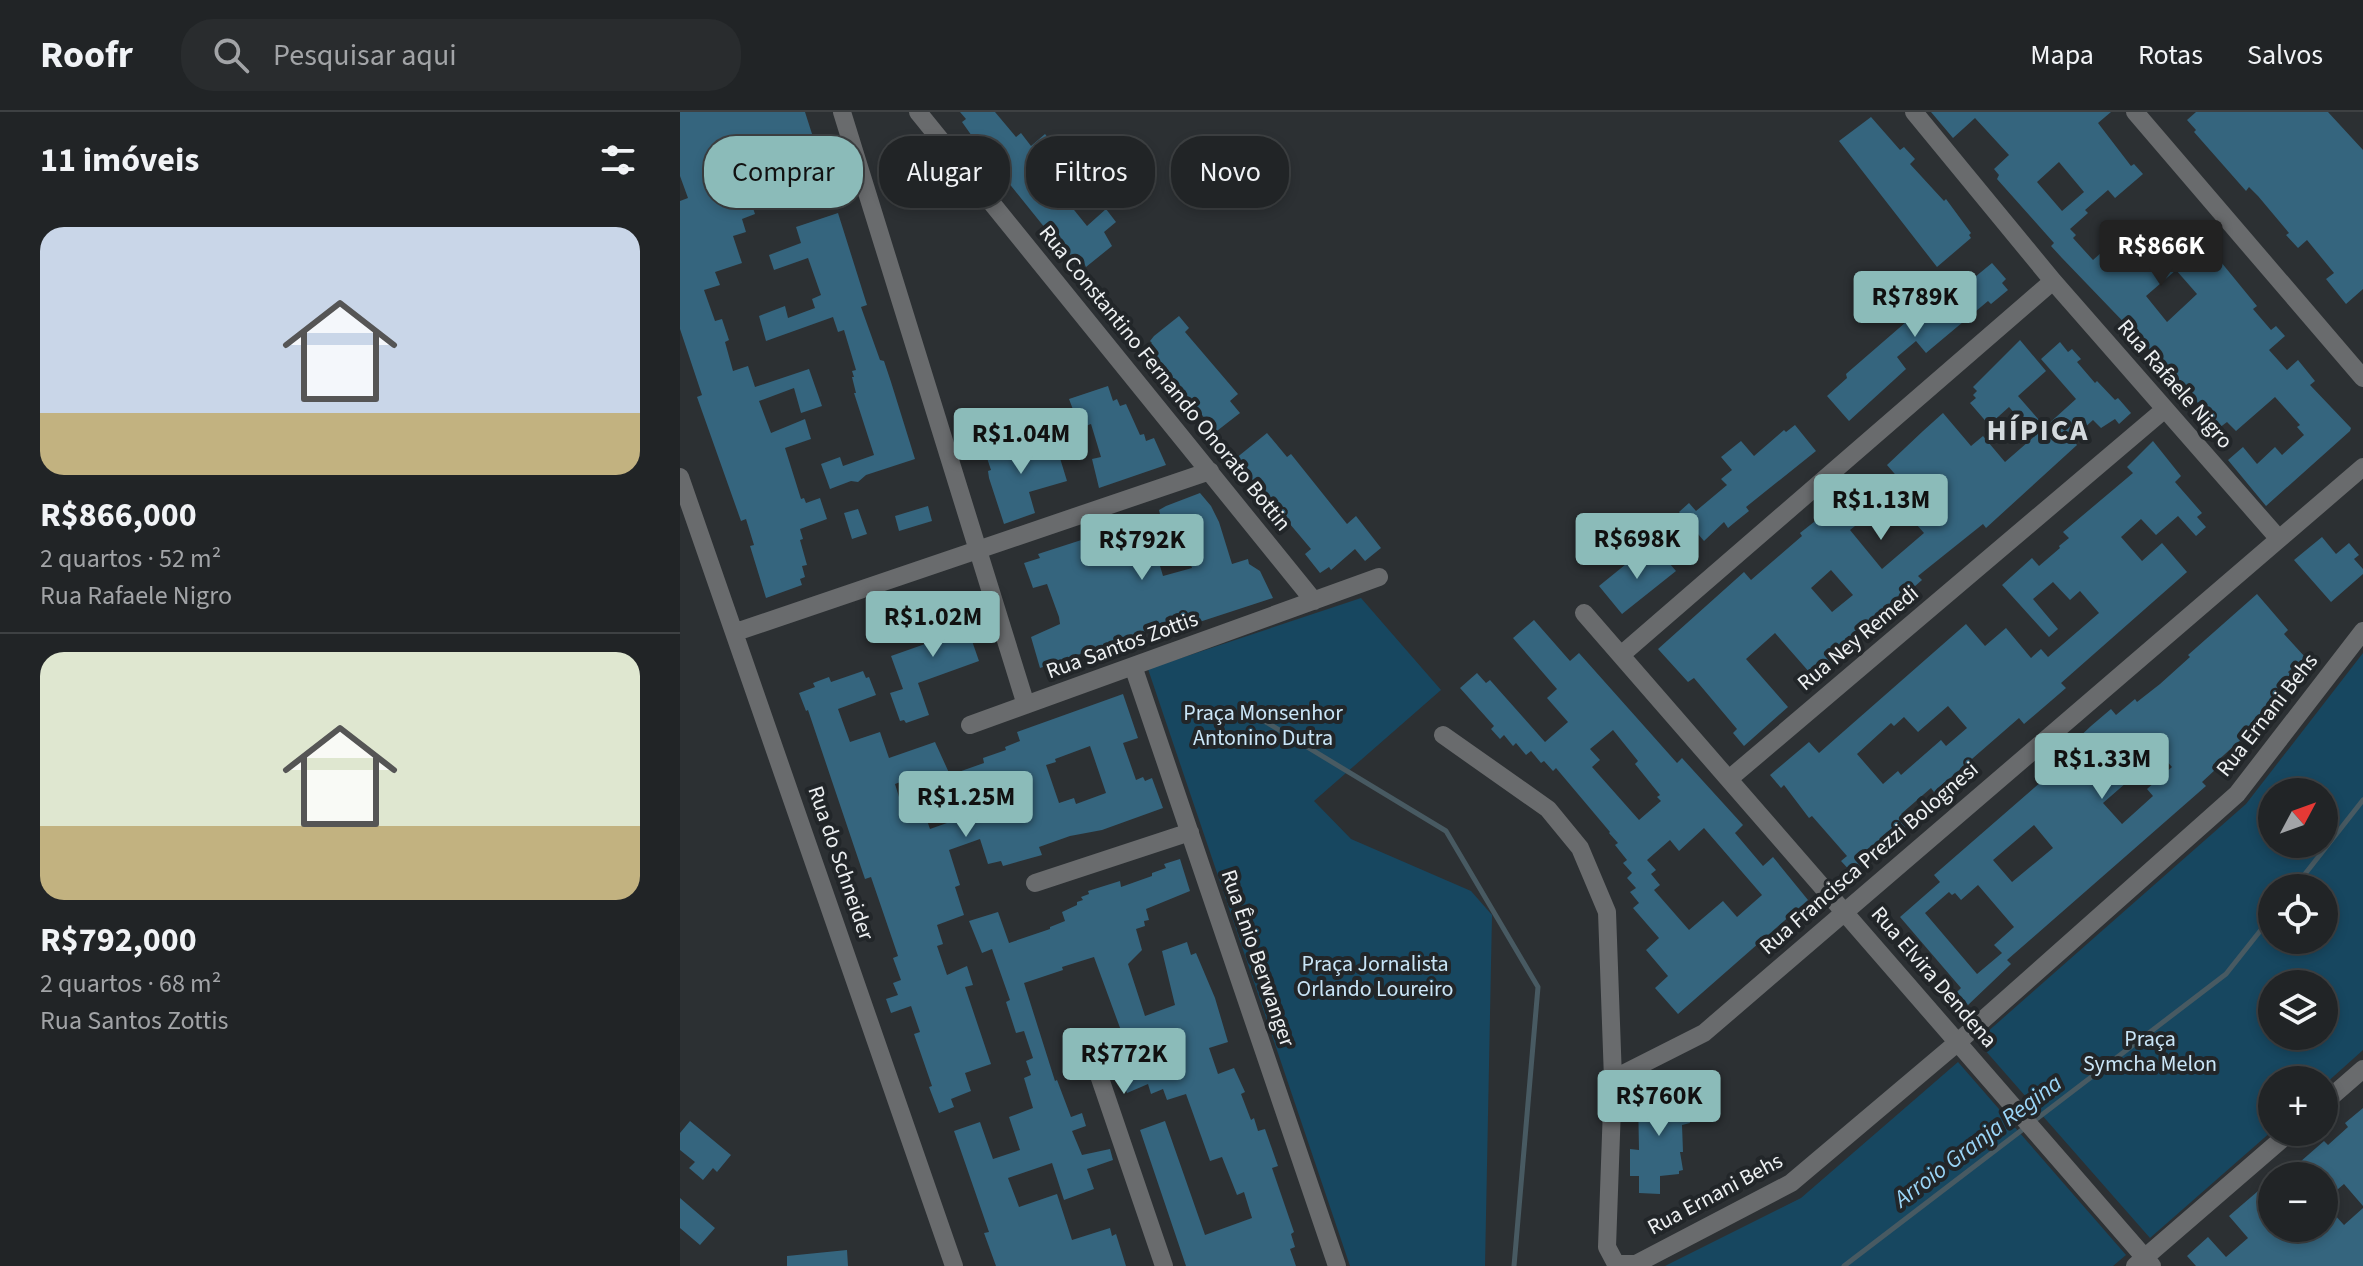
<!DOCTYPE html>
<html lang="pt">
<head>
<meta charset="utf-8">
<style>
	:root { --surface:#212426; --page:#292c2e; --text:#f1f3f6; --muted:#a2a4a7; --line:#3e4143; --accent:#8bbbb9 }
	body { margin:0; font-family:"Source Sans 3",sans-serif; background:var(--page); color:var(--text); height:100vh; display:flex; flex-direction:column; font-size:30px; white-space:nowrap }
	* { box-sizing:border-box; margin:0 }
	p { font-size:26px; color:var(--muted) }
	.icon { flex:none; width:44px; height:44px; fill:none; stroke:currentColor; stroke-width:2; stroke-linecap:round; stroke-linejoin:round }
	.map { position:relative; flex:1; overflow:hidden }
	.drawer { display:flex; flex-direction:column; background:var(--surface); width:680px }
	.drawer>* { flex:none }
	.hud { position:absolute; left:24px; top:24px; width:760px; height:72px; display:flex; gap:16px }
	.needle { width:52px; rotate:49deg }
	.controls { position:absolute; left:1578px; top:666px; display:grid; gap:16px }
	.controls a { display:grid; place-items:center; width:80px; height:80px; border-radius:50%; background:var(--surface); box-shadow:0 4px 12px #0003,0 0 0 2px var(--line); font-size:40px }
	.price { position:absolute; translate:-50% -68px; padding:0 18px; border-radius:8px; background:var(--accent); color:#111; font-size:26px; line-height:52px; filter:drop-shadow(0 2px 4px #0008) }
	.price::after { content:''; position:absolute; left:50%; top:48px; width:24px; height:18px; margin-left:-12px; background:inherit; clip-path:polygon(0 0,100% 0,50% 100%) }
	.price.selected { background:#222; color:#fff }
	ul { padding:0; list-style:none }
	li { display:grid; align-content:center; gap:16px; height:424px; padding:0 40px }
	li+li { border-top:2px solid var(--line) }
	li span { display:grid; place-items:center; height:248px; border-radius:24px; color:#555 }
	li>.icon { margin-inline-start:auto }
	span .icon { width:144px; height:144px; fill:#fffc; stroke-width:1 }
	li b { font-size:34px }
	h2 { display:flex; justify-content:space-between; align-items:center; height:96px; padding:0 40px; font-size:34px }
	.pill { padding:0 28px; border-radius:32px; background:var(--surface); box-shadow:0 4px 12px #0003,0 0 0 2px var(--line); font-size:28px; line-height:72px }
	.pill.selected { background:var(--accent); color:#111 }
	header { display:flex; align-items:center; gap:48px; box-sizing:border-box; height:112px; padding:0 40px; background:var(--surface); border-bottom:2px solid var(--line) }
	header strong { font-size:38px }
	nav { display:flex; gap:44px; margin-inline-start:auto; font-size:28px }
	.search { width:560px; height:72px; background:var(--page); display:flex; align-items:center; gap:20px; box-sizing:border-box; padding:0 28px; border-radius:32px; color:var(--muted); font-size:30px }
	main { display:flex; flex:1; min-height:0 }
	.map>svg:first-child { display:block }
	.green { fill:#174760; fill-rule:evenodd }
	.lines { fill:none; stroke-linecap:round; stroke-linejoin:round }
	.stream { stroke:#485a62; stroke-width:5 }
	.building { fill:#35657e; fill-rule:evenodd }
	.minor { stroke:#696b6d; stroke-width:18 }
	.labels { text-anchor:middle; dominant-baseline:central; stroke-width:8; stroke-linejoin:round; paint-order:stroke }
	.street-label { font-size:22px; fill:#edf0f2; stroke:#222629 }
	.park-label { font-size:22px; fill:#c9e5f7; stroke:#222629 }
	.water-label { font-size:24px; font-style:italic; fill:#9ad5f7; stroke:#222629 }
	.district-label { font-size:30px; font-weight:bold; letter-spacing:2px; fill:#d4dade; stroke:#222629 }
</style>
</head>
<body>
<header>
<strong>Roofr</strong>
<div class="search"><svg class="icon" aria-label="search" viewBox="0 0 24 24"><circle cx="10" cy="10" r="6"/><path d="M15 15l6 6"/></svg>Pesquisar aqui</div>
<nav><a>Mapa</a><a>Rotas</a><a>Salvos</a></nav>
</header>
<main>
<section class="drawer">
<h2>11 imóveis<svg class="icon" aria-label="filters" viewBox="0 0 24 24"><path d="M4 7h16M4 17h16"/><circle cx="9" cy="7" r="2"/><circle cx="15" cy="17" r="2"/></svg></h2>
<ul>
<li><span style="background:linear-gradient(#c9d6e8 75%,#c2b280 0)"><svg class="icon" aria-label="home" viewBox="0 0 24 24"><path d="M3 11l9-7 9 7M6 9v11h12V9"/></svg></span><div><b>R$866,000</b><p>2 quartos · 52 m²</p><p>Rua Rafaele Nigro</p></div></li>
<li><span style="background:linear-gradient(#dfe7d0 70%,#c2b280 0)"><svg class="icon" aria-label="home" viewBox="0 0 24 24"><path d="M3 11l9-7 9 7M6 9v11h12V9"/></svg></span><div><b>R$792,000</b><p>2 quartos · 68 m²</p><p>Rua Santos Zottis</p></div></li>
</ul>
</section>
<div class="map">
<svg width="1683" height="1154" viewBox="0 0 1683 1154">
	<rect width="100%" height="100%" fill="#2c3033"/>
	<!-- green -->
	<path class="green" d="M681 486 761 578 634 689 671 727 791 779 812 803 805 1154H670L468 557Z
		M1683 541V938L1644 973V968H1592V1019L1470 1126 1297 929 1566 692ZM1592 680H1644V732H1592ZM1592 776H1644V828H1592ZM1644 872V924H1592V872Z
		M1278 950 1446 1143 1433 1154H985L1121 1086Z"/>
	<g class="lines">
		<!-- stream -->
		<path class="stream" d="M581 607 766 719 858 875 834 1154
			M1614 776 1683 688
			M1164 1154 1546 862 1592 804"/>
	</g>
	<!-- building -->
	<path class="building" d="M0 0H125L141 50 133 52 140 72 100 87 83 35 56 46 75 102 62 107 66 120 53 124 62 151 35 160 40 173 24 178 35 209 42 207 49 228 45 230 53 259 68 254 75 275 129 257 142 294 121 301 114 276 79 289 91 321 125 307 131 327 105 336 121 387 124 386 126 391 140 386 147 407 120 417 123 427 120 428 127 453 122 454 125 465 120 467 122 473 86 486 70 434 74 433 66 407 61 409 17 285 22 283 0 217V89L8 86 0 64Z
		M280 0H315L336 25 341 21 351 34 365 22 390 53 378 63 383 70 380 73 390 85 386 88 407 114 426 97 436 110 424 120 432 134 406 155 404 151 399 155 392 146 390 147 299 34 282 10 286 7Z
		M1251 0H1431L1418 11 1451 54 1454 52 1463 62 1435 86 1428 78 1405 98 1408 101 1390 117 1396 123 1393 126 1413 148 1441 123 1456 139 1467 130 1472 137 1475 135 1478 138 1509 111 1577 194 1573 197 1591 218 1596 214 1605 224 1589 238 1607 258 1618 248 1635 269 1630 273 1671 316 1670 319 1586 394 1548 348 1563 335 1577 352 1595 335 1602 343 1624 323 1617 315 1620 313 1595 285 1556 319 1547 310 1539 316 1502 272 1497 276 1479 251 1481 249 1382 146 1371 134 1374 131 1317 67 1319 63 1314 57 1329 43 1295 6 1273 26ZM1379 50 1404 80 1382 99 1357 70ZM1496 158 1517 182 1487 210 1466 184Z
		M1516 0H1648L1683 38V177L1666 192 1646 167 1654 161 1627 128 1618 136 1606 123 1609 121 1578 84 1569 75 1566 79 1514 20 1516 18 1507 8Z
		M1191 5 1220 38 1224 35 1235 47 1230 52 1264 89 1266 87 1291 121 1289 123 1291 126 1257 155 1159 29Z
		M158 101 187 193 181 195 200 248 204 249 211 270 235 347 186 363 178 370 171 369 150 377 141 352 160 345 163 354 194 343 174 281H176L172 265H174L172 259 176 258 164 218 158 220 153 205 86 229 79 204 105 194 108 206 135 196 132 187 141 183 128 146 94 158 89 143 121 131 116 115Z
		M1312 151 1326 167 1322 171 1328 178 1311 192 1308 189 1246 241 1236 229 1217 245 1226 257 1169 309 1147 284 1167 266 1166 262 1271 171 1278 179Z
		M499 204 509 216 505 220 558 282 550 289 560 301 533 322 525 310 526 308 491 263 484 258 481 261 463 238 472 231 470 229 474 224Z
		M1340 228 1366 259 1338 284 1365 315 1396 287 1361 247 1380 230 1388 240 1392 237 1401 247 1397 250 1415 271 1417 269 1435 288 1438 286 1451 301 1439 312 1435 307 1421 316 1413 308 1392 327 1397 333 1306 416 1303 412 1238 464 1242 468 1161 539 1164 542 1150 554 1145 548 1130 561 1095 521 1066 547 1108 595 1064 634 1053 621 1057 617 1014 566 1008 570 978 537 1064 460 1071 468 1122 424 1120 421 1172 380 1190 402 1170 418 1202 457 1244 421 1214 387 1227 376 1207 353 1243 319 1263 301 1291 334 1303 324 1325 350 1355 324 1329 295 1309 313 1290 291 1296 286 1293 283 1297 279 1293 275ZM1151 458 1173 483 1152 500 1131 476Z
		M428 274 433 289 437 287 440 294 446 292 460 323 464 322 466 329 474 326 486 353 419 376 412 347 421 345 411 312 400 316 389 287Z
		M1115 313 1136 339 1066 395 1069 399 1054 411 1048 416 1044 410 1024 429 999 400 1009 391 1016 399 1047 373 1041 367 1052 358 1041 345 1061 329 1074 344 1104 318 1106 320Z
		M587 321 607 345 611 342 667 412 676 404 701 436 685 449 675 437 651 458 649 455 640 461 625 442 631 437 555 347Z
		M339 325 343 338 351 335 353 340 376 333 387 369 349 380 355 401 324 412 309 366 308 359 311 358 303 334Z
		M1473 329 1501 364 1495 370 1522 401 1517 405 1526 415 1516 424 1498 404 1476 423 1461 407 1441 425 1462 449 1482 431 1507 460 1381 571 1386 576 1344 612 1339 606 1254 680 1251 676 1221 702 1229 712 1173 762 1161 749 1167 744 1132 704 1129 706 1104 673 1101 676 1090 663 1129 630 1139 641 1286 512 1305 534 1326 516 1351 546 1361 537 1368 545 1419 501 1400 479 1390 488 1373 470 1353 487 1378 517 1369 525 1322 473 1352 446 1359 454 1380 436 1379 434 1389 426 1383 420 1453 361 1447 355ZM1268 594 1287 616 1266 634 1261 628 1221 663 1218 659 1203 672 1177 642 1211 611 1214 614 1224 605 1238 620Z
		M520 381 531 394 539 410 552 452 568 447 569 452 580 459 593 486 501 516 499 510 470 519 407 543 406 540 360 556 351 525 380 512 379 505 367 472 353 476 344 451 360 446 358 442 420 422 424 435 454 426 451 415 470 410 480 402 479 398 486 394ZM502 428 512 456 483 464 475 437Z
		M248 394 252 409 219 419 215 404Z
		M178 397 187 422 172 427 164 401Z
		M1642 425 1656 442 1669 431 1679 443 1674 447 1683 457V462L1651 490 1614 448Z
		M978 438 996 459 942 502 919 474 951 448 957 455Z
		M1577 482 1608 518 1604 522 1625 545 1608 560 1612 565 1594 580 1598 585 1582 600 1584 602 1578 607 1580 610 1533 653 1536 657 1522 670 1526 674 1327 848 1331 852 1288 893 1277 880 1281 876 1220 805 1260 770 1254 763 1401 635 1395 629 1411 614 1431 597 1436 603 1455 587 1457 590 1480 572 1510 545 1508 543ZM1473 634 1492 655 1467 677 1473 684 1442 712 1423 691 1454 664 1446 655ZM1354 713 1373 736 1332 770 1313 748ZM1298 773 1334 815 1314 833 1322 841 1297 862 1245 801 1269 780 1272 783 1275 781 1281 788Z
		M280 487 294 525 291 526 299 549 238 571 249 603 226 611 224 608 220 609 210 581 223 577 211 544 245 532 240 519 261 512 256 496Z
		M854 508 890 549 899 541 997 651 1002 646 1063 713 1055 721 1083 754 1093 745 1128 788 998 902 975 876 988 864 966 838 979 826 953 796 959 791 950 780 956 776 947 766 952 761 943 751 947 748 935 733 938 731 929 721 930 720 876 656 873 659 864 649 861 651 851 639 846 643 836 631 833 634 824 623 820 627 811 617 814 614 780 576 797 561 806 571 810 568 865 630 888 610 867 586 877 577 833 526ZM933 618 958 649 955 652 980 683 977 685 981 689 959 708 912 655 920 648 910 637ZM1024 716 1082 783 1057 805 1043 789 1009 818 974 778 980 773 971 762 976 758 967 748 990 728 999 739Z
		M183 559 186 566 189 565 196 583 158 597 170 630 200 620 209 646 255 630 270 663 304 651 303 646 326 638 325 635 340 629 337 620 443 582 458 626 443 631 456 668 463 665 465 669 472 666 483 696 422 718 390 724 359 735 362 743 323 754 321 749 308 752 300 727 269 738 280 773 275 775 284 803 257 813 263 832 257 834 267 863 287 854 293 873 285 875 311 952 285 961 291 979 271 987 274 995 259 1001 249 975 252 974 234 922 240 920 231 894 211 901 206 887 218 883 213 871 221 868 213 846 218 844 191 765 185 767 128 598 126 599 119 581 135 575 133 571 149 565 151 570ZM410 634 426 681 396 692 394 686 379 691 366 653 376 650 375 647ZM250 659 259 685 287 675 295 701 250 717 241 691 223 698 215 672Z
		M500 747 510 779 466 797 469 808 464 809 465 814 456 817 462 838 448 852 465 904 495 893 482 839 507 830 511 843 516 841 535 886 548 930 529 936 538 962 554 956 565 980 561 982 571 1008 574 1006 578 1019 585 1017 598 1054 592 1056 614 1120 611 1122 615 1135 610 1137 616 1154H506L460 1018 485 1009 525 1123 572 1106 564 1080 557 1083 542 1045 530 1049 506 982 487 988 483 977 471 982 468 972 447 981 442 967 462 960 447 922 443 924 414 845 382 855 383 858 344 871 375 969 377 968 391 1005 402 1001 406 1014 392 1019 402 1043 430 1037 433 1048 407 1057 414 1077 384 1088 372 1051 328 1066 339 1095 377 1082 392 1128 430 1116 432 1124 436 1122 446 1154H316L304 1121 309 1120 274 1019 300 1010 313 1047 340 1038 329 1005 353 996 344 966 351 963 346 949 353 946 344 919 336 921 326 890 330 888 312 837 302 841 289 809 318 800 329 831 370 817V815L385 809 382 800 397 793V790L403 788 401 785 409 782 408 779 440 769 441 775 472 764V761L486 756 484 752Z
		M969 973H986V988L1010 982 1014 998 1008 999 1010 1011 1002 1013 1003 1040H1000L1003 1058 999 1059V1062L980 1064V1082L959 1081V1064H950V1037L959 1038 958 985H969Z
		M1683 996V1094L1664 1072 1644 1089V1064H1604L1644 1029 1648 1033 1668 1015 1665 1011Z
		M10 1009 51 1043 37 1060 33 1056 23 1068 9 1056 15 1050 0 1038V1021Z
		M1592 1067V1116H1644V1091L1664 1113 1683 1096V1154H1516L1507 1144 1528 1125 1546 1145 1568 1126 1549 1104Z
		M0 1086 35 1116 20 1133 0 1116Z
		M167 1138 168 1154H107V1144Z"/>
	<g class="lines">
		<!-- minor -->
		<path class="minor" d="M162 0 346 593
			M238 0 634 489
			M1234 0 1373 169 1599 427
			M1455 0 1683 266
			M0 365 274 1154
			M904 501 1472 1154
			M56 520 530 359
			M941 543 1373 169
			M453 554 657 1154
			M290 613 699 465
			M763 623 868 697 900 736 927 800 933 967 927 1135 936 1152H956L1111 1071 1278 930 1557 682 1683 519
			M1049 667 1485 297
			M355 771 510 720
			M411 940 484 1154
			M933 967 1024 921 1683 355
			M1644 991 1683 957
			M1455 1154 1610 1020"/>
	</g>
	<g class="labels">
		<!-- street labels -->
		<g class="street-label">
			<text transform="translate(485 266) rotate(51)">Rua Constantino Fernando Onorato Bottin</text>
			<text transform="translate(1495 272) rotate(49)">Rua Rafaele Nigro</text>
			<text transform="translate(1178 526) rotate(-40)">Rua Ney Remedi</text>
			<text transform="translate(442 533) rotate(-20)">Rua Santos Zottis</text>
			<text transform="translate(1587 603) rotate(-52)">Rua Ernani Behs</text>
			<text transform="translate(1189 746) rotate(-41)">Rua Francisca Prezzi Bolognesi</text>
			<text transform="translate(161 751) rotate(71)">Rua do Schneider</text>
			<text transform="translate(578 846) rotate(71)">Rua Ênio Berwanger</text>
			<text transform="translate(1254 865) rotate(49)">Rua Elvira Dendena</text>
			<text transform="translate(1035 1082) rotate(-28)">Rua Ernani Behs</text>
		</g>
		<!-- park labels -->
		<g class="park-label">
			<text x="583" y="601">Praça Monsenhor<tspan x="583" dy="25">Antonino Dutra</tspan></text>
			<text x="695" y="852">Praça Jornalista<tspan x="695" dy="25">Orlando Loureiro</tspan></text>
			<text x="1470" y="927">Praça<tspan x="1470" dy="25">Symcha Melon</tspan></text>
		</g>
		<!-- water labels -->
		<g class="water-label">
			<text transform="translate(1298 1029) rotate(-37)">Arroio Granja Regina</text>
		</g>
		<!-- district labels -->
		<g class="district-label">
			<text x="1358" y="318">HÍPICA</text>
		</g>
	</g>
</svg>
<div class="controls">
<a><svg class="needle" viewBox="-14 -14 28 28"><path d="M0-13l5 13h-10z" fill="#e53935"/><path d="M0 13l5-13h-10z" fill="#a2a4a7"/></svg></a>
<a><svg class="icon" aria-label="locate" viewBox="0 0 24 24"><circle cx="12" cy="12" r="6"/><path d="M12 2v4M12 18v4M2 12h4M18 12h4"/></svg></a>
<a><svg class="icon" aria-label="layers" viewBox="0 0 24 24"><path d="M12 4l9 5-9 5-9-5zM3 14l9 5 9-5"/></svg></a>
<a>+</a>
<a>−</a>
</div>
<b class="price selected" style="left:1481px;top:176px">R$866K</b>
<b class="price" style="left:1235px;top:227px">R$789K</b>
<b class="price" style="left:341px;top:364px">R$1.04M</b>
<b class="price" style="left:1201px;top:430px">R$1.13M</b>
<b class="price" style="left:957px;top:469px">R$698K</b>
<b class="price" style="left:462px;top:470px">R$792K</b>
<b class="price" style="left:253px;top:547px">R$1.02M</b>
<b class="price" style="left:1422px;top:689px">R$1.33M</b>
<b class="price" style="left:286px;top:727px">R$1.25M</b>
<b class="price" style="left:444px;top:984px">R$772K</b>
<b class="price" style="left:979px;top:1026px">R$760K</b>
<div class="hud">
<a class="pill selected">Comprar</a>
<a class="pill">Alugar</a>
<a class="pill">Filtros</a>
<a class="pill">Novo</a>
</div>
</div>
</main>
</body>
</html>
